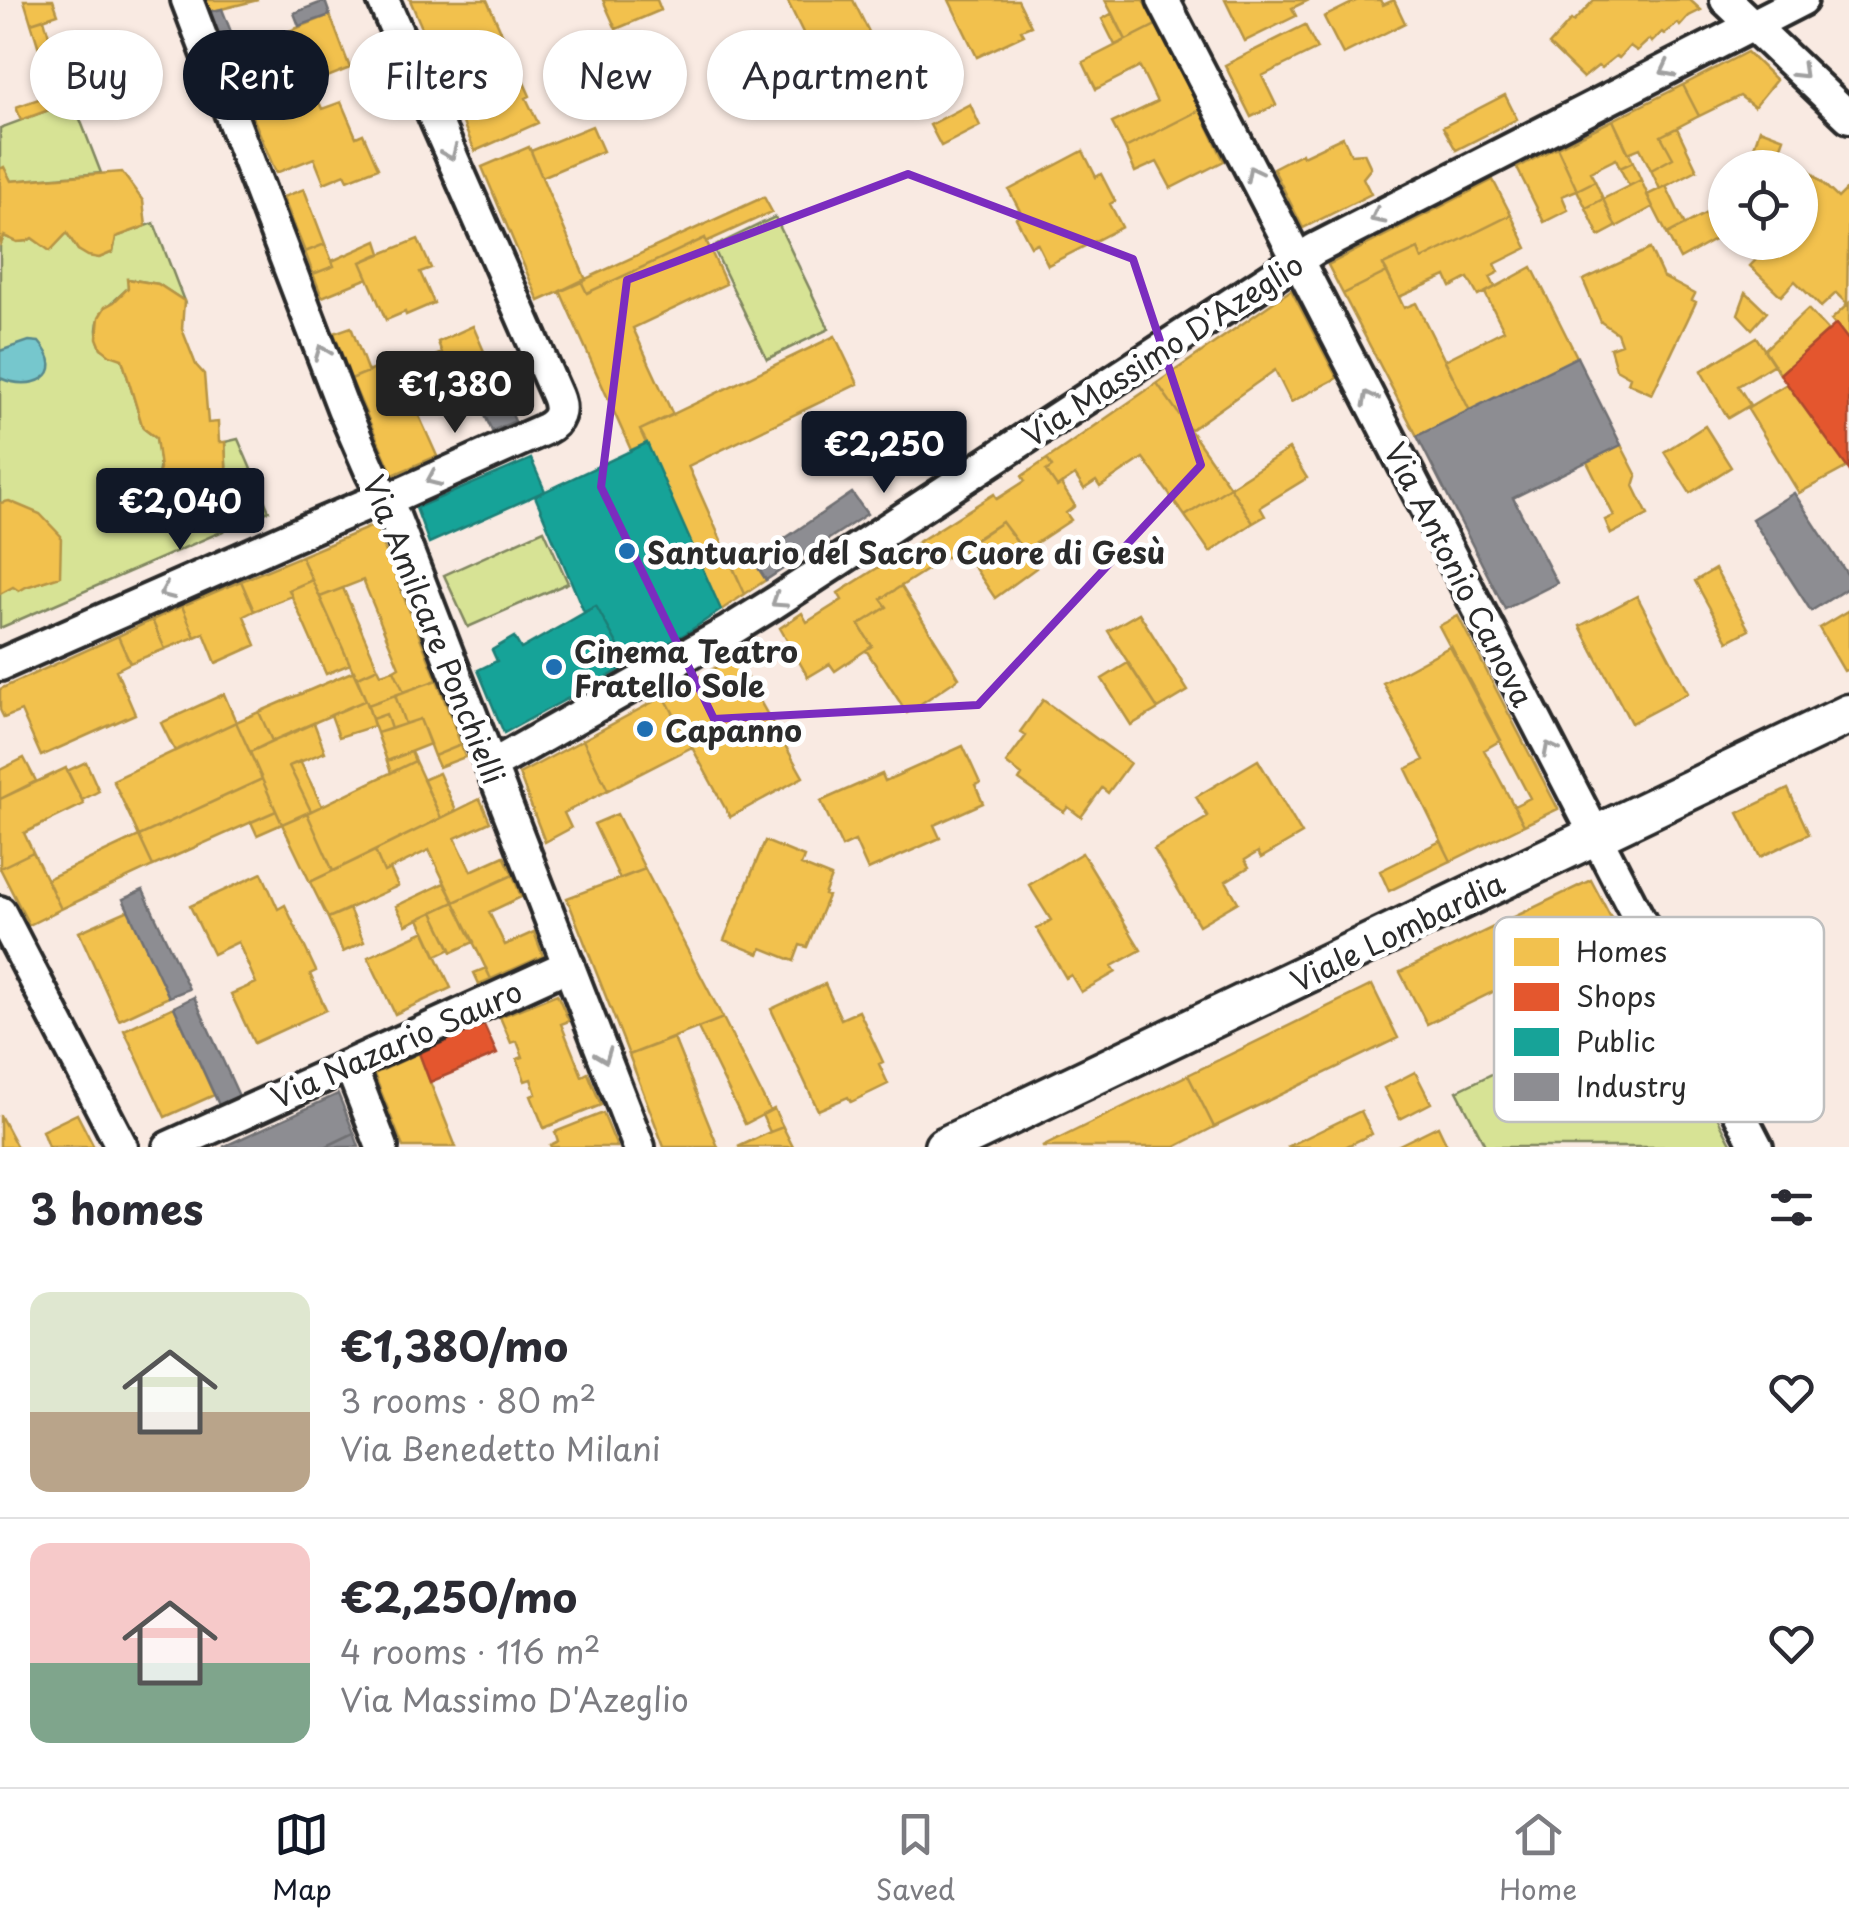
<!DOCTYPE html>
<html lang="en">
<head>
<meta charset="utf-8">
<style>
	:root { --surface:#fff; --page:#f7f7f7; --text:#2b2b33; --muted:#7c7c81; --line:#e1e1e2; --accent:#111827 }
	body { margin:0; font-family:"Playpen Sans",sans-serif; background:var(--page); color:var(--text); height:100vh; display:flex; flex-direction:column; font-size:38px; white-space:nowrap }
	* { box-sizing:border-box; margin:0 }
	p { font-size:32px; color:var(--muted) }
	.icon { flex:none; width:55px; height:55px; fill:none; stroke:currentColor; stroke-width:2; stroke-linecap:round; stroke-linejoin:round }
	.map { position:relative; height:1147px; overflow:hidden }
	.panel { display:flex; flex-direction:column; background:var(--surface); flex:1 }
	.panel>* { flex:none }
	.guide { position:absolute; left:30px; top:30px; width:1000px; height:90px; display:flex; gap:20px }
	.buttons { position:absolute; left:1708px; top:150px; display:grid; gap:20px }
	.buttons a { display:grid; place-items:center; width:110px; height:110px; border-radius:50%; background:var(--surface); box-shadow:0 2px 8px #0004; font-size:50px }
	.price { position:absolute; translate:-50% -85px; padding:0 22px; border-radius:10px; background:var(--accent); color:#fff; font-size:32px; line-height:65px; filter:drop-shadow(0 2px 5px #0008) }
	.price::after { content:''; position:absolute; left:50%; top:60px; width:30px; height:22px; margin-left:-15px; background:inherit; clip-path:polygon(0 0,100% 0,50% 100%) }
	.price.current { background:#222; color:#fff }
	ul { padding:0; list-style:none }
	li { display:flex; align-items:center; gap:30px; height:250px; padding:0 30px }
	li+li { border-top:2px solid var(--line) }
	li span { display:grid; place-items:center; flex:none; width:280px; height:200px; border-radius:20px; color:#555 }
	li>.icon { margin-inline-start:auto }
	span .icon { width:120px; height:120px; fill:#fffc; stroke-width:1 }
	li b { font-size:42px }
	h2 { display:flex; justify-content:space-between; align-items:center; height:120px; padding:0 30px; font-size:42px }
	.tag { padding:0 35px; border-radius:45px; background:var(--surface); box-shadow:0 2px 8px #0004; font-size:35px; line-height:90px }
	.tag.current { background:var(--accent); color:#fff }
	.menu { display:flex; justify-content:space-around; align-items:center; height:140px; border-top:2px solid var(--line); background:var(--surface); font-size:28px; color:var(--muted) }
	.menu a { display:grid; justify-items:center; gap:5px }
	.menu .current { color:var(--accent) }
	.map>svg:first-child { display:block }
	.green { fill:#d7e395; stroke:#818760; stroke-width:2.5 }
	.water { fill:#76c7cd; stroke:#58898c; stroke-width:2.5 }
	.homes { fill:#f2c14e; stroke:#b69444; stroke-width:2.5 }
	.shops { fill:#e4572e; stroke:#ac4a2d; stroke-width:2.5 }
	.public { fill:#17a398; stroke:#1d7f77; stroke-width:2.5 }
	.industry { fill:#8d8d92; stroke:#707073; stroke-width:2.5 }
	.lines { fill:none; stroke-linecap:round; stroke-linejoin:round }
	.minor-casing { stroke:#2b2b2b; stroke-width:38 }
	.tertiary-casing { stroke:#2b2b2b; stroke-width:45 }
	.minor { stroke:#fff; stroke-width:30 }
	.tertiary { stroke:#fff; stroke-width:38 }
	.oneway { stroke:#a0a0a0 }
	.marked { fill:none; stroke:#7b2cbf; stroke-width:8; stroke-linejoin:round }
	.poi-dot { fill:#1f6fb2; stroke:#fff; stroke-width:4 }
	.labels { text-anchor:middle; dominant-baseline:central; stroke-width:10; stroke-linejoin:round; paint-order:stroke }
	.street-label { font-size:30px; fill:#2b2b2b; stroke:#fff }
	.poi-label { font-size:30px; font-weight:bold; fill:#2b2b2b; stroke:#fff; text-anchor:start }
	.key { fill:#fff; stroke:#bfbfbf; stroke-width:2.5 }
	.key-label { font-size:28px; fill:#2b2b2b }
</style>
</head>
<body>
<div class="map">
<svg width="1849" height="1147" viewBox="0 0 1849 1147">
	<rect width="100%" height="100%" fill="#f9eae2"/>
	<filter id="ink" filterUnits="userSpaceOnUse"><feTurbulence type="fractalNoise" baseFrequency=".01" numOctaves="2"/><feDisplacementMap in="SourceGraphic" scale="20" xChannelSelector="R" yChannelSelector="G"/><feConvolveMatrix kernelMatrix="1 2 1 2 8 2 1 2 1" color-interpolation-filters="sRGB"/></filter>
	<g filter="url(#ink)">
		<!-- green -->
		<path class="green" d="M73 101 101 173 11 181 4 168 0 169V128Z
			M775 217 829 329 767 359 713 247Z
			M154 223 184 301 158 284 128 279V288C108 308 88 316 101 348L122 359 143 428 156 438C157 448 161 460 159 470 157 480 152 490 154 501 159 541 208 516 228 507L225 442 238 439 269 511 0 628V246L4 236C14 240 22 245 32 238L50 250 67 233 78 250 99 258 113 252 116 237Z
			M544 530 568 583 468 627 444 575Z
			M1654 995 1684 1053 1683 1065 1672 1072 1680 1089 1690 1085 1702 1088 1733 1147H1486L1457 1091Z"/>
		<!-- water -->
		<path class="water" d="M29 341 39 342C70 377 31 392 0 378V351Z"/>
		<!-- homes -->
		<path class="homes" d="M24 0H53L58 14 31 23Z
			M204 0H258L209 12Z
			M410 0H487L530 96 526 98 538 123 475 151Z
			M603 0H657L661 10 616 29Z
			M787 0H853L899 92 855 114 853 109 843 114Z
			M949 0H1018L1031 26 1021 30 1024 35 977 57Z
			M1105 0H1143L1156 25 1126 40Z
			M1225 0H1309L1292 8 1296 16 1245 41Z
			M1358 0H1380L1383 5 1394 0 1405 23 1343 54 1324 17Z
			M1594 0H1690L1701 10 1689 16 1680 26 1678 23 1665 34 1662 32 1652 42 1650 39 1637 51 1630 46 1619 58 1616 56 1601 68 1598 66 1583 78 1549 45 1571 20 1573 22Z
			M1113 13 1126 40 1115 45 1102 19Z
			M330 15 350 68 247 109 226 56Z
			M44 19 55 56 43 61 31 23Z
			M1156 25 1200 110 1125 148 1112 123 1157 102 1140 67 1096 89 1083 62Z
			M1305 25 1317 49 1262 76 1276 105 1251 117 1225 65Z
			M1747 52 1776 80 1754 107 1740 96 1699 116 1683 85Z
			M107 61 116 84 63 105 54 81Z
			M1683 85 1699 116 1661 136 1673 158 1651 170 1640 148 1628 153 1613 120Z
			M314 90 322 109 341 102 356 137 363 134 378 168 348 180 345 174 324 183 314 158 276 173 252 115Z
			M58 92 63 105 21 120 16 107Z
			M1505 95 1517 119 1456 150 1443 127Z
			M970 104 980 126 941 146 930 125Z
			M1200 110 1224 161 1171 188 1157 162 1135 172 1125 148Z
			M1613 120 1633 162 1620 168 1616 159 1590 172 1595 181 1577 190 1557 147Z
			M592 126 603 151 542 177 531 151Z
			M1677 128 1697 170 1660 189 1651 170 1673 158 1661 136Z
			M1760 129 1784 138 1773 168H1747Z
			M1343 137 1351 154 1364 153 1371 168 1363 178 1371 194 1303 228 1273 168 1302 153 1303 156Z
			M529 147 586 280 539 301 482 167Z
			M1557 147 1577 190 1562 196 1568 210 1544 222 1517 168Z
			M1083 151 1096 177 1101 174 1115 201 1110 204 1122 227 1048 265 1037 243 1031 246 1016 218 1022 215 1009 190Z
			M1633 162 1641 180 1629 186 1620 168Z
			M4 167 11 181 122 172 143 201 146 226 116 237 113 252 99 258 88 256 78 250 67 233 50 251 32 238 27 241 17 242 4 236 0 246V169Z
			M1809 170 1838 198 1849 187 1847 304 1836 293 1821 307 1795 281 1781 296 1750 266 1773 242H1800V179Z
			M1493 180 1511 215 1422 259 1418 249 1383 265 1387 272 1343 294 1328 265Z
			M1641 180 1653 207 1616 227 1603 199Z
			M1595 181 1603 199 1586 208 1577 190Z
			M1666 186 1685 225 1667 234 1647 195Z
			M304 189 325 244 305 252 283 197Z
			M764 197 772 212 706 242 705 238 587 293 581 281Z
			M1603 199 1616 227 1599 236 1586 208Z
			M1716 208 1725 224V234L1680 259 1667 234Z
			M1511 215 1527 248 1495 264 1499 272 1490 277 1495 287 1478 296 1468 278 1451 287 1446 276 1399 297 1383 265 1418 249 1422 259Z
			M705 238 726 284 633 328 673 415 640 430 647 443 631 450 560 291 581 281 587 293Z
			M418 239 431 268 420 272 434 303 406 315 405 312 386 320 361 262Z
			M377 241 381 253 361 262 368 278 322 297 313 274 334 266 332 261Z
			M325 244 334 266 313 274 305 252Z
			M1650 249 1663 277 1695 294 1692 300 1696 302 1652 394 1628 383 1630 377 1616 369 1610 348 1621 344 1617 333 1601 322 1583 280Z
			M1532 267 1577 357 1470 411 1445 360 1504 330 1485 293Z
			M1387 272 1404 308 1416 303 1470 411 1417 436 1343 294Z
			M127 279 158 284 184 301 182 329 196 365 204 374 208 423 218 422 219 442H225L228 507 192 522 171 521 157 510 153 497 160 468 156 438 143 428 122 359 110 355 101 348 97 338 99 317 105 307 114 302 128 288Z
			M1291 290 1337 378 1291 402 1275 370 1190 430 1157 383Z
			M1746 292 1767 312 1752 329 1738 314Z
			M1849 303V341L1831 320Z
			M1808 309 1828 331 1780 374 1764 350Z
			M473 326 496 379 463 393 460 387 415 407 437 456 393 475 351 379 384 365 389 376 442 353 438 342Z
			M351 327 368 372 351 379 334 333Z
			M835 336 858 384 688 466 745 594 721 610 640 430Z
			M1756 337 1774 364 1738 386 1750 405 1728 418 1701 371Z
			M1157 383 1230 487 1185 516 1143 458 1100 487 1096 481 1084 489 1075 475 1057 487 1046 471 1052 467 1047 459Z
			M1787 384 1847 467 1799 493 1747 408Z
			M1705 426 1731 467 1690 493 1664 452Z
			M1621 445 1637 476 1634 486 1648 515 1611 534 1605 520 1614 516 1587 462Z
			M1289 449 1307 478 1260 507 1265 516 1253 523 1230 487Z
			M1047 459 1052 467 1046 471 1057 487 1061 484 1075 506 1066 513 1071 520 1024 551 1002 522 881 599 887 607 859 625 872 646 835 671 830 664 808 677 780 628 802 613 807 622 842 600 838 593 994 494 997 499 1025 481 1022 476Z
			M1230 487 1253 523 1210 552 1185 516Z
			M9 501 40 514 61 536 60 576 26 587 19 591 13 587 0 594V503Z
			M1002 522 1036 568 995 598 962 549Z
			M375 525 437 680 404 692 394 670 399 667 363 580 320 597 301 556Z
			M750 554 766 580 745 594 732 566Z
			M301 556 312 580 289 590 292 596 254 611 241 581Z
			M1715 569 1749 630 1728 641 1695 581Z
			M312 580 350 664 326 674 289 590Z
			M241 581 254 611 244 616 256 645 216 663 204 633 195 637 182 606Z
			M901 586 959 678 907 713 866 650 872 646 859 625 887 607 881 599Z
			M343 588 378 668 356 678 320 597Z
			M1637 596 1688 693 1631 723 1580 626Z
			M182 606 195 637 165 649 152 620Z
			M1849 610V669L1844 671 1819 628Z
			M1139 613 1188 691 1158 709 1108 631Z
			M1458 616 1558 809 1524 825 1514 806 1530 798 1439 626Z
			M152 620 165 649 130 663 118 636Z
			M118 636 130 663 116 670 135 714 41 756 21 711 4 718 0 710V689Z
			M1451 646 1501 740 1484 750 1524 825 1451 861 1406 769 1424 760 1383 683Z
			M735 657 803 777 730 817 664 696Z
			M1128 663 1158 709 1131 725 1102 679Z
			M378 668 381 674 394 670 404 692 368 705 356 678Z
			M354 671 366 700 272 741 259 712Z
			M437 680 461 745 434 756 420 719 405 724 395 695Z
			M224 694 236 722 175 751 161 723Z
			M395 695 405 724 391 729 386 714 372 719 368 705Z
			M664 696 692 747 608 790 583 740Z
			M366 700 374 726 339 737 331 715Z
			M1043 700 1130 763 1108 793 1102 788 1081 817 1068 807 1064 812 1019 780 1022 775 1006 763 1026 736 1020 732Z
			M259 712 272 741 250 752 236 722Z
			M386 714 391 729 377 733 372 719Z
			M420 719 430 744 387 761 377 733Z
			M236 722 262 779 139 836 113 780Z
			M314 723 325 752 289 766 311 811 282 824 250 752Z
			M583 740 608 790 564 813 571 828 545 842 519 774Z
			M461 745 465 757 439 767 434 756Z
			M963 746 980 783 975 785 983 803 934 825 940 838 868 870 855 841 842 847 821 801 882 774 885 781Z
			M411 752 415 761 391 773 387 761Z
			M24 758 36 781 0 799V770Z
			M1258 760 1302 834 1261 858 1258 852 1245 860 1249 867 1226 881 1238 902 1199 925 1154 849 1208 817 1196 797Z
			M300 761 322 806 311 811 289 766Z
			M415 761 441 818 333 871 307 813Z
			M86 762 99 791 82 800 67 771Z
			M66 768 84 804 24 833 33 852 0 868V799Z
			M439 773 456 811 441 818 423 780Z
			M262 779 276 811 153 866 139 836Z
			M1788 789 1809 834 1760 857 1738 813Z
			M480 799 490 822 455 838 471 871 504 856 513 875 454 902 429 850 384 872 375 851Z
			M276 811 282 824 257 835 251 822Z
			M307 813 333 871 310 882 282 824Z
			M617 814 645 869 620 879 594 824Z
			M139 836 153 866 61 909 47 879Z
			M765 841 804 857 801 865 831 877 824 895 828 896 807 947 800 945 794 961 762 948 759 954 724 940Z
			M1441 841 1451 861 1389 891 1380 871Z
			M375 851 384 872 390 869 398 886 328 918 310 882Z
			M33 852 61 909 29 925 0 868Z
			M1082 853 1141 950 1112 966 1116 972 1081 992 1071 975 1066 978 1037 929 1051 920 1029 885Z
			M645 869 723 1018 629 1055 567 898Z
			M262 873 278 909 285 905 316 971 310 974 326 1010 254 1043 231 994 256 983 238 942 213 954 190 906Z
			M513 875 521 897 489 912 505 945 534 932 543 956 491 979 454 902Z
			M1591 880 1618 931 1427 1024 1400 972Z
			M444 883 454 902 406 925 396 906Z
			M454 902 474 942 452 952 433 912Z
			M349 909 364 942 343 952 328 918Z
			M129 910 169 997 119 1020 79 932Z
			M433 912 451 949 436 956 419 919Z
			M425 931 451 988 395 1014 368 957Z
			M486 968 491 979 479 984 474 973Z
			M825 984 841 1019 859 1011 883 1062 879 1064 888 1084 851 1102 848 1097 818 1110 771 1009Z
			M1372 985 1398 1038 1214 1127 1188 1075Z
			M557 994 569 1021 561 1024 582 1076 588 1073 601 1105 544 1128 531 1096 536 1094 531 1079 525 1081 517 1059 523 1057 517 1041 511 1043 500 1017Z
			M174 1007 214 1095 165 1117 124 1030Z
			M723 1018 770 1111 745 1124 698 1028Z
			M674 1038 677 1046 718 1147H664L629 1055Z
			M419 1053 430 1082 456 1147H403L374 1074Z
			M1415 1072 1431 1103 1400 1119 1384 1088Z
			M1188 1075 1214 1127 1175 1147H1042Z
			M774 1109 783 1127 770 1132 762 1115Z
			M1361 1111 1372 1134 1345 1147H1287Z
			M603 1113 617 1147H551L550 1145 558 1141 555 1132Z
			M77 1114 94 1147H48L42 1131Z
			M0 1115 17 1147H0Z
			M1438 1126 1448 1147H1395Z
			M783 1127 793 1147H738L770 1132Z"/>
		<!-- shops -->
		<path class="shops" d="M1836 324 1849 341V470L1780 374Z
			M484 1025 497 1054 430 1082 419 1053Z"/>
		<!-- public -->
		<path class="public" d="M647 443 721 610 685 634 629 665 596 606 584 612 535 496Z
			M531 459 545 491 429 543 416 508Z
			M596 606 629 665 504 733 478 670 497 661 492 650 514 637 521 649Z"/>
		<!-- industry -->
		<path class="industry" d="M325 1 330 15 299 26 294 13Z
			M222 9 233 37 220 42 209 12Z
			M1577 357 1621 445 1513 498 1557 583 1505 609 1417 436Z
			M496 379 515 421 492 431 473 389Z
			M852 493 867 514 766 580 753 560Z
			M1794 493 1849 577V587L1811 611 1752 519Z
			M143 890 189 989 169 997 123 899Z
			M194 997 239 1096 219 1105 174 1007Z
			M338 1094 354 1133 325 1147H223Z
			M354 1133 359 1147H325Z"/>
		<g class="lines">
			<defs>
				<path id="minor" d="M187 0 343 408 371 472 394 516 639 1147
					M1163 0 1757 1147
					M1726 0 1849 117
					M0 665 318 525 365 505 400 494 545 429C559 422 563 411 557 396L383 0
					M491 766 729 631 774 603 1315 249 1802 0
					M0 912 122 1147
					M350 1065 382 1147
					M169 1147 569 965"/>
				<path id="tertiary" d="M944 1147 1849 714"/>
			</defs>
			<!-- minor casing -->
			<use href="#minor" class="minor-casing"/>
			<!-- tertiary casing -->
			<use href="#tertiary" class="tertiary-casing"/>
			<!-- minor -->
			<use href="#minor" class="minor"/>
			<!-- tertiary -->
			<use href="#tertiary" class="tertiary"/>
		</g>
		<!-- one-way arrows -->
		<defs><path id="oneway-chevron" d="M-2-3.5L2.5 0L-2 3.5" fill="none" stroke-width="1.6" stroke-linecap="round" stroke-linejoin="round" transform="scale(2.5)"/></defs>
		<g class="oneway">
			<use href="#oneway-chevron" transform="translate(1667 70) rotate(153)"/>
			<use href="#oneway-chevron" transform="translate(1801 72) rotate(44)"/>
			<use href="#oneway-chevron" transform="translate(450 153) rotate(66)"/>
			<use href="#oneway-chevron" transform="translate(1253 173) rotate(-117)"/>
			<use href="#oneway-chevron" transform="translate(1377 217) rotate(153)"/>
			<use href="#oneway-chevron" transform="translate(322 352) rotate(-111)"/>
			<use href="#oneway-chevron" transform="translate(1369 398) rotate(-117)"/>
			<use href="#oneway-chevron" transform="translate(433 479) rotate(156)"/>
			<use href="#oneway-chevron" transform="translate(166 592) rotate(156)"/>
			<use href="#oneway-chevron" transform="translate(778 601) rotate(147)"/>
			<use href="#oneway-chevron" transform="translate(1550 749) rotate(-117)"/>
			<use href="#oneway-chevron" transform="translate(604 1056) rotate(69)"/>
		</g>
	</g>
	<!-- marked area -->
	<path class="marked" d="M908 174 1133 259 1201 465 978 705 714 719 601 487 627 280Z"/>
	<!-- markers -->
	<g class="poi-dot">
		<circle cx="627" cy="551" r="10"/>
		<circle cx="554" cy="667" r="10"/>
		<circle cx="645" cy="729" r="10"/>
	</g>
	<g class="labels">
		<!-- street labels -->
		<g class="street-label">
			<text transform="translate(1162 349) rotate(-33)">Via Massimo D'Azeglio</text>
			<text transform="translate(1460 574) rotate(63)">Via Antonio Canova</text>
			<text transform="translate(435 629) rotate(68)">Via Amilcare Ponchielli</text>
			<text transform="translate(1397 931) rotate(-26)">Viale Lombardia</text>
			<text transform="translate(396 1043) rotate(-24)">Via Nazario Sauro</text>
		</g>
		<!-- poi labels -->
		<g class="poi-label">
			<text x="647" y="551">Santuario del Sacro Cuore di Gesù</text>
			<text x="574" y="650">Cinema Teatro<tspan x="574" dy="34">Fratello Sole</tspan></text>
			<text x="665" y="729">Capanno</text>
		</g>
	</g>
	<!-- legend -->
	<rect x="1494" y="917" width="330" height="205" rx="15" class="key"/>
	<rect x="1514" y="938" width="45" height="28" fill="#f2c14e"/>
	<rect x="1514" y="983" width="45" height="28" fill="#e4572e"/>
	<rect x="1514" y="1028" width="45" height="28" fill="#17a398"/>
	<rect x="1514" y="1073" width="45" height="28" fill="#8d8d92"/>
	<g class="key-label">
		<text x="1576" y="962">Homes</text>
		<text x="1576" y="1007">Shops</text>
		<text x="1576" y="1052">Public</text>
		<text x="1576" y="1097">Industry</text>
	</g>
</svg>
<div class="buttons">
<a><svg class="icon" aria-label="locate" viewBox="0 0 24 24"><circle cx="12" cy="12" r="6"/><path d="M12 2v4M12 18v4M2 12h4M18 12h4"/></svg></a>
</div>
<b class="price current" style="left:455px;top:436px">€1,380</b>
<b class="price" style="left:884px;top:496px">€2,250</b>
<b class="price" style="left:180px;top:553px">€2,040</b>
<div class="guide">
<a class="tag">Buy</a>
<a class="tag current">Rent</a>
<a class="tag">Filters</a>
<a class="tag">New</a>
<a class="tag">Apartment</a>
</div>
</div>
<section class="panel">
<h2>3 homes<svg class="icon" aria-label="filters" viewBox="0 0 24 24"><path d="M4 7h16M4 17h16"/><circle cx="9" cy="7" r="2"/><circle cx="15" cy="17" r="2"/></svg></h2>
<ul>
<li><span style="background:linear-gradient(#dfe7d0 60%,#b9a48a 0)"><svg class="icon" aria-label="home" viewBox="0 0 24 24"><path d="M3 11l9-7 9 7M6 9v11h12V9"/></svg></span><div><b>€1,380/mo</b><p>3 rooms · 80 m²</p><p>Via Benedetto Milani</p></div><svg class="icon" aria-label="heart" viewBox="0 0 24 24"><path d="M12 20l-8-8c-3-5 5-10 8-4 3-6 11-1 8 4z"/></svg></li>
<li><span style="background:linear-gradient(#f6c9c9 60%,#7fa58c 0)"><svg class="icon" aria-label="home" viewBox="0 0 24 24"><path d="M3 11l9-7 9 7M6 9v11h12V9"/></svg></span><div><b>€2,250/mo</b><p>4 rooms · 116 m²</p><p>Via Massimo D'Azeglio</p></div><svg class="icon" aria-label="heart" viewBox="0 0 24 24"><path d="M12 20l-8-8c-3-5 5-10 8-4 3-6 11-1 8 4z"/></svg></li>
</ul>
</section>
<nav class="menu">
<a class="current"><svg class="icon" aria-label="map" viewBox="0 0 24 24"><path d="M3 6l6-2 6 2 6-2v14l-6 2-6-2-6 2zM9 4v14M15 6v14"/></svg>Map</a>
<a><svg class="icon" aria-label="saved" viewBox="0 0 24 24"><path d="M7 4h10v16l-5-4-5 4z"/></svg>Saved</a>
<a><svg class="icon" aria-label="home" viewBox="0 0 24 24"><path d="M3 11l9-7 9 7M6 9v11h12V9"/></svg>Home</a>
</nav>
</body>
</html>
